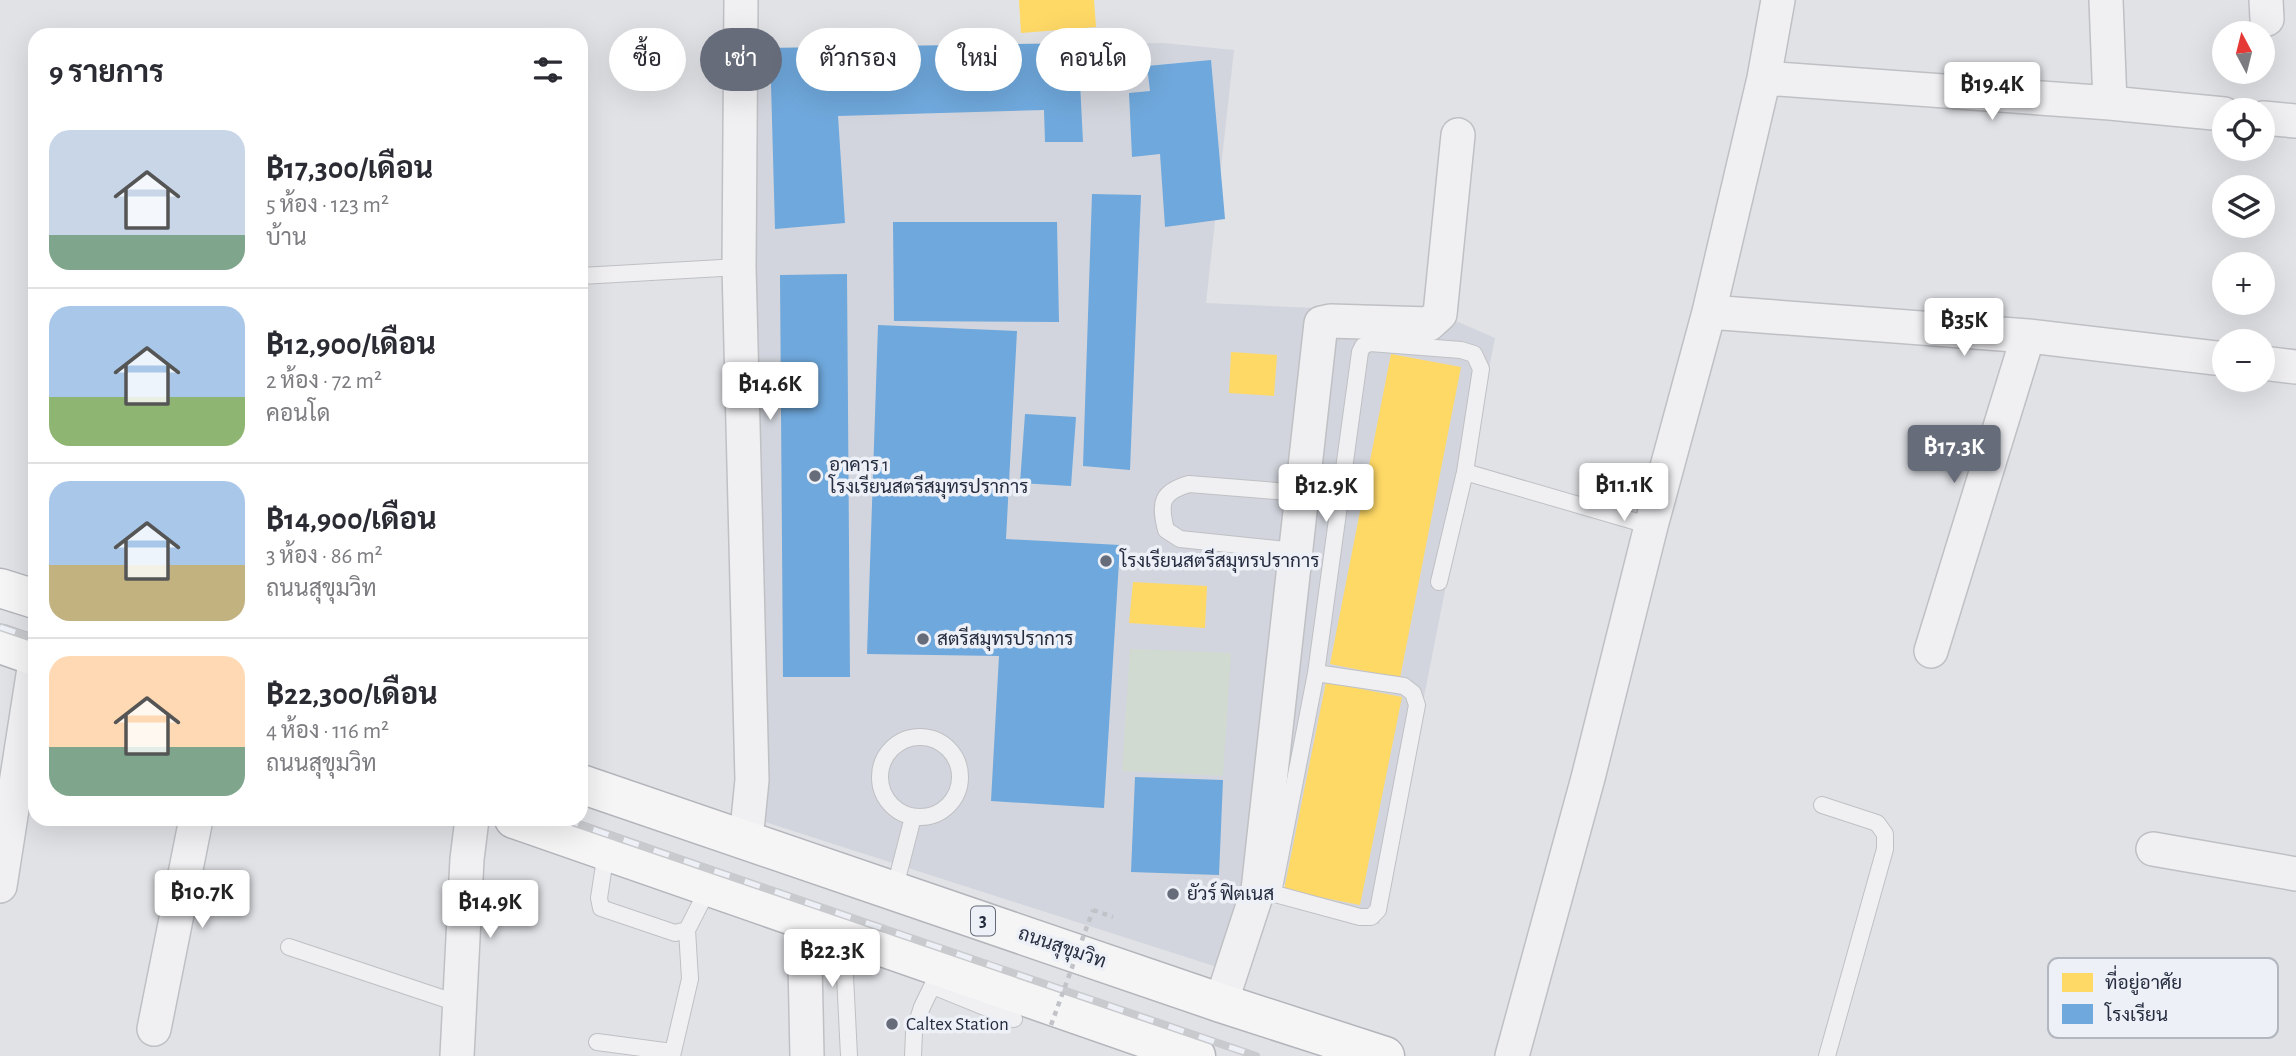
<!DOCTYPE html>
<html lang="th">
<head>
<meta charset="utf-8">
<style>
	:root { --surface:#fff; --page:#f2f2f3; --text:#2b2b33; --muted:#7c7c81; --line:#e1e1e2; --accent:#676c7a }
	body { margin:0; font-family:"Alegreya Sans",Sarabun,sans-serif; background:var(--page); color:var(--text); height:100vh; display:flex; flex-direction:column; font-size:26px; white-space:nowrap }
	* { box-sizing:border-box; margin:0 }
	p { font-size:23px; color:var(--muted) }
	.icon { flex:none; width:38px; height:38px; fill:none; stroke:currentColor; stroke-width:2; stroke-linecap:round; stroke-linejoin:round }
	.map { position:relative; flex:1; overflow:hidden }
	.details { position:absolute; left:28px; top:28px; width:560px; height:798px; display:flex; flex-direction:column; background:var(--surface); border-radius:21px; box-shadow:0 7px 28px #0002 }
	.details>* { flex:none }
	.guide { position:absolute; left:609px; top:28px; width:665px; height:63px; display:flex; gap:14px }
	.needle { width:46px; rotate:353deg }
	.tools { position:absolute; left:2212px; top:21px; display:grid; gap:14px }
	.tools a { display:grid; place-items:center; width:63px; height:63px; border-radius:50%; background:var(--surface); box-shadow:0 7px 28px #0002; font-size:35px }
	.price { position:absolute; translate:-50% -60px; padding:0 16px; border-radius:7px; background:#fff; color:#222; font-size:23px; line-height:46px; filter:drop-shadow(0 2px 4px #0008) }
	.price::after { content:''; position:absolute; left:50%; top:42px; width:21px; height:16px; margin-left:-10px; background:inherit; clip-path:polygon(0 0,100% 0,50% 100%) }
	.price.active { background:var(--accent); color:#fff }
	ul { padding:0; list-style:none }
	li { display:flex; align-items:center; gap:21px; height:175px; padding:0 21px }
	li+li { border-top:2px solid var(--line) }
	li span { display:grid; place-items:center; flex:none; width:196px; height:140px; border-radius:21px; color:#555 }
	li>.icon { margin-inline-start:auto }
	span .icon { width:84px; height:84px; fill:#fffc; stroke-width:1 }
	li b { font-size:30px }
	h2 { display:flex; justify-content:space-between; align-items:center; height:84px; padding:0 21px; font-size:30px }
	.pill { padding:0 24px; border-radius:32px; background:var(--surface); box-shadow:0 7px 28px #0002; font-size:24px; line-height:63px }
	.pill.active { background:var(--accent); color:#fff }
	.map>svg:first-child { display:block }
	.built { fill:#d2d5dd }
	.green { fill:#d0dad0 }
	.homes { fill:#ffd966 }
	.schools { fill:#6fa8dc }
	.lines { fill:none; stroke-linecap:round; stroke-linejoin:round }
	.service-casing { stroke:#bfc0c4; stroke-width:18 }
	.minor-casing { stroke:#bfc0c4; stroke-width:36 }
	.trunk-casing { stroke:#b3b5bb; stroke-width:41 }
	.path { stroke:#c2c3c9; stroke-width:4.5; stroke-dasharray:5 5; stroke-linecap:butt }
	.service { stroke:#f0f0f3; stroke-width:16 }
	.minor { stroke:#f0f0f3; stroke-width:33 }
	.trunk { stroke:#f5f5f6; stroke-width:38 }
	.rail-casing { stroke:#c9cace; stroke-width:8 }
	.rail { stroke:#edf0f6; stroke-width:5; stroke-dasharray:16; stroke-linecap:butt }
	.path-bridge { stroke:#c2c3c9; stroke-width:4.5; stroke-dasharray:5 5; stroke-linecap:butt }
	.poi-dot { fill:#676c7a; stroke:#edf0f6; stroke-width:2.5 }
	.labels { text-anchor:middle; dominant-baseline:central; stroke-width:7; stroke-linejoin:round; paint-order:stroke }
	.shield { fill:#edf0f6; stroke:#626877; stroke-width:2 }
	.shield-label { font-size:18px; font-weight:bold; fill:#262d40 }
	.poi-label { font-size:19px; fill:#262d40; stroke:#edf0f6; text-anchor:start }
	.street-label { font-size:19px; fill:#262d40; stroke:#edf0f6 }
	.key { fill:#edf0f6; stroke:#b1b6bf; stroke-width:2 }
	.key-label { font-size:19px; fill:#262d40 }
</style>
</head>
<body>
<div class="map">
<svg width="2296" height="1056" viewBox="0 0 2296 1056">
	<rect width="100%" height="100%" fill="#e1e2e6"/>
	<!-- built -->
	<path class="built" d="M1164 43 1234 50 1206 303 1440 314 1495 338 1379 924 1260 875 1217 967 762 821 750 48Z"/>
	<!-- green -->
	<path class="green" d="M1130 649 1231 653 1223 776 1122 771Z"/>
	<!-- homes -->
	<path class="homes" d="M1019 0H1094L1096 27 1021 33Z
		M1231 352 1277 355 1274 396 1229 393Z
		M1391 354 1461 367 1400 678 1330 664Z
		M1133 582 1207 586 1205 628 1129 623Z
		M1326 682 1402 697 1360 905 1284 890Z"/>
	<!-- schools -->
	<path class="schools" d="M1078 43 1083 142H1045L1044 110 838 116 845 223 775 229 770 48Z
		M1211 60 1225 219 1165 227 1160 154 1132 157 1129 93 1150 91 1147 66Z
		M1092 194 1141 195 1130 470 1083 466Z
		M893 222H1057L1059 322 894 321Z
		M847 274 850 677H783L780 275Z
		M878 325 1017 331 1006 539 1120 545 1104 808 991 801 999 656 867 654Z
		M1025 414 1076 417 1071 486 1020 483Z
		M1135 777 1223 780 1219 875 1131 872Z"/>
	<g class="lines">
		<defs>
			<path id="service" d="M581 276 739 267
				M1296 551 1180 539 1166 530C1159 503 1161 492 1189 484L1302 493
				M1439 582 1465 472
				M880 777a40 40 0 1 1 80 0a40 40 0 1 1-80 0Z
				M1822 805 1877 823 1885 834V849L1827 1056
				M606 852 599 898 601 908 675 933 687 930
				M894 891 913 817
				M1264 891 1360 917H1371L1378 910 1417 705 1413 693 1404 686 1316 673
				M1273 893 1316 673 1360 352 1363 346 1370 343 1461 350 1474 354 1481 369 1465 472 1651 526
				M843 935 849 1056
				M289 947 460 1004
				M933 986 1014 1019
				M597 1042 672 1052
				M672 1056 690 979 687 930 709 887
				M913 1056 914 1032 922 1007 941 968"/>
			<path id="minor" d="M741 0 739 267 752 780 746 840
				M2106 0 2110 103
				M2266 0 2267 19
				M1764 78 2110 103 2224 114
				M2263 118 2296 121
				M1709 312 2028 336 2224 359
				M2263 363 2296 367
				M1931 651 2028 336
				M2153 849 2296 874
				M0 886 35 662
				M1221 1003 1258 890 1321 323 1330 321 1429 324 1440 314 1458 135
				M154 1029 196 819
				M457 1056 467 859 472 819
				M807 1056 805 962 808 921
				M1512 1056 1588 778 1651 526 1709 312 1764 78 1778 0"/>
			<path id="trunk" d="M0 588 35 599
				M0 644 35 656
				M581 784 1221 1003 1385 1056
				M514 819 1196 1056"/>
		</defs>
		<!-- service casing -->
		<use href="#service" class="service-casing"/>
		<!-- minor casing -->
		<use href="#minor" class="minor-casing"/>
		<!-- trunk casing -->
		<use href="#trunk" class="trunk-casing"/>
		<!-- path -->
		<path class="path" d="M1093 910 1113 917"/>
		<!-- service -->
		<use href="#service" class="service"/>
		<!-- minor -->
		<use href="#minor" class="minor"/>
		<!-- trunk -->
		<use href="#trunk" class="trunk"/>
		<defs>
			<path id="rail" d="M0 627 35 639
				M563 819 1256 1056"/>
		</defs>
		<!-- rail casing -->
		<use href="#rail" class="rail-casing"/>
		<!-- rail -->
		<use href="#rail" class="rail"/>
		<!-- path-bridge -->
		<path class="path-bridge" d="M1051 1025 1093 910"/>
	</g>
	<!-- markers -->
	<g class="poi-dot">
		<circle cx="815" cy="476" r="7"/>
		<circle cx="1106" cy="561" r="7"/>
		<circle cx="923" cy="639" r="7"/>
		<circle cx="1173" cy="894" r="7"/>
		<circle cx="892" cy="1024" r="7"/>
	</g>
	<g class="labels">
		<!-- shield labels -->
		<rect class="shield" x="971" y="906.5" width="24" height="29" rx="5"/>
		<g class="shield-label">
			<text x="983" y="921">3</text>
		</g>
		<!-- poi labels -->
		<g class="poi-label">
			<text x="829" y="465">อาคาร 1<tspan x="829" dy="22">โรงเรียนสตรีสมุทรปราการ</tspan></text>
			<text x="1120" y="561">โรงเรียนสตรีสมุทรปราการ</text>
			<text x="937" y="639">สตรีสมุทรปราการ</text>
			<text x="1187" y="894">ยัวร์ ฟิตเนส</text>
			<text x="906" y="1024">Caltex Station</text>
		</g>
		<!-- street labels -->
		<g class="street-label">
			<text transform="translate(1062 948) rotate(19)">ถนนสุขุมวิท</text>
		</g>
	</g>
	<!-- legend -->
	<rect x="2048" y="958" width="230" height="80" rx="10" class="key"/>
	<rect x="2062" y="973" width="31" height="19" fill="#ffd966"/>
	<rect x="2062" y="1004" width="31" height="20" fill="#6fa8dc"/>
	<g class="key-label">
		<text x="2105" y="989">ที่อยู่อาศัย</text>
		<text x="2105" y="1021">โรงเรียน</text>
	</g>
</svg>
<div class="tools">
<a><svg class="needle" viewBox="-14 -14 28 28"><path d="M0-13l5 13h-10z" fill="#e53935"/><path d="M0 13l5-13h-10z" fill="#7c7c81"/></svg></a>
<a><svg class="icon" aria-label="locate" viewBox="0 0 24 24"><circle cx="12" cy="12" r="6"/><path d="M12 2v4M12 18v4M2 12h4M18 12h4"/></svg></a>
<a><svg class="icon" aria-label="layers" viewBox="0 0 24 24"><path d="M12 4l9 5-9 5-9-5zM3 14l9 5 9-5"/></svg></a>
<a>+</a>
<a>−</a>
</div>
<b class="price" style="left:1992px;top:122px">฿19.4K</b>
<b class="price" style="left:1964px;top:358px">฿35K</b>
<b class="price" style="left:770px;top:422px">฿14.6K</b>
<b class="price active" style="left:1954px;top:485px">฿17.3K</b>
<b class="price" style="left:1624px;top:523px">฿11.1K</b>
<b class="price" style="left:1326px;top:524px">฿12.9K</b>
<b class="price" style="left:202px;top:930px">฿10.7K</b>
<b class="price" style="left:490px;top:940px">฿14.9K</b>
<b class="price" style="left:832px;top:989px">฿22.3K</b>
<div class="guide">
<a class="pill">ซื้อ</a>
<a class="pill active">เช่า</a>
<a class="pill">ตัวกรอง</a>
<a class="pill">ใหม่</a>
<a class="pill">คอนโด</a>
</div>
<section class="details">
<h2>9 รายการ<svg class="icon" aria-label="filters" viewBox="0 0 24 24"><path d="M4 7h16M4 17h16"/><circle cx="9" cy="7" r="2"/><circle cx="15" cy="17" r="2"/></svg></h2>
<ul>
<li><span style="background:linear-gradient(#c9d6e8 75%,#7fa58c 0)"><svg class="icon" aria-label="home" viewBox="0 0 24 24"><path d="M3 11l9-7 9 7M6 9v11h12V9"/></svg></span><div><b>฿17,300/เดือน</b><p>5 ห้อง · 123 m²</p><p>บ้าน</p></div></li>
<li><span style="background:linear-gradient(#a9c7e8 65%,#8fb573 0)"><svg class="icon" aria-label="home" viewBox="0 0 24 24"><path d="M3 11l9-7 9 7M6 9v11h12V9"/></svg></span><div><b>฿12,900/เดือน</b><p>2 ห้อง · 72 m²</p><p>คอนโด</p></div></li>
<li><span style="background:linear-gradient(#a9c7e8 60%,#c2b280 0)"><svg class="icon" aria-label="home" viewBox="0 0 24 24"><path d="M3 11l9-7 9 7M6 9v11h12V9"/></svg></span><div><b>฿14,900/เดือน</b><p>3 ห้อง · 86 m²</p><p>ถนนสุขุมวิท</p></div></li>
<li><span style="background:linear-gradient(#ffd9b3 65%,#7fa58c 0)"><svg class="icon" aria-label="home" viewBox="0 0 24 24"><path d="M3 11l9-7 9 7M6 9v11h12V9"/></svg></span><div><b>฿22,300/เดือน</b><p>4 ห้อง · 116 m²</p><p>ถนนสุขุมวิท</p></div></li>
</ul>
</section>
</div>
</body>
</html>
